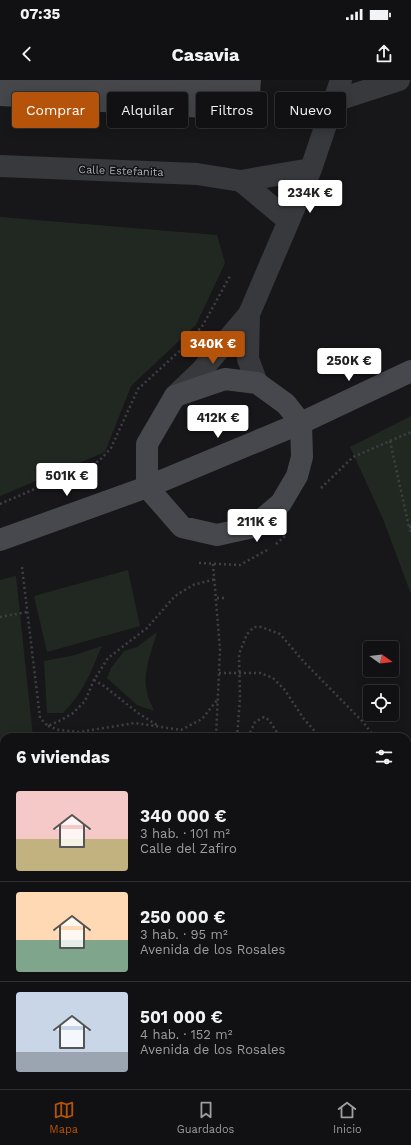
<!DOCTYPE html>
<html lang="es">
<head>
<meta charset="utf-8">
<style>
	:root { --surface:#111113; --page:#1a1a1c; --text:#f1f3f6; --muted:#9c9da0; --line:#303133; --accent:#b45309 }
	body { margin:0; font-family:"Work Sans",sans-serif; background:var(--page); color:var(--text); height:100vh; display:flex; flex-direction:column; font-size:15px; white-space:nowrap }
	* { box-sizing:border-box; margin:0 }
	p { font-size:13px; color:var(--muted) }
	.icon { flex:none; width:22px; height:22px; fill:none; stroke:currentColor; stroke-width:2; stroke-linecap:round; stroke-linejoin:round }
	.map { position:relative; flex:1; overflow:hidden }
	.drawer { position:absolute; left:0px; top:653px; width:411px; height:356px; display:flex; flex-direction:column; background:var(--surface); border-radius:12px 12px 0 0; box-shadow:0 2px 10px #0003,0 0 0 1px var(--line) }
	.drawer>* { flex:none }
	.top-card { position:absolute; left:12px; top:12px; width:387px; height:36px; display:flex; gap:8px }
	.needle { width:26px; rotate:104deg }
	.controls { position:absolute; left:363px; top:561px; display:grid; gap:8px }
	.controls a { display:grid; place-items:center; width:36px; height:36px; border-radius:4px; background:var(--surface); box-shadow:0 2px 10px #0003,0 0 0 1px var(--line); font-size:20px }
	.price { position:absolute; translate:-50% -34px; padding:0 9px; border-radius:4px; background:#fff; color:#222; font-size:13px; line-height:26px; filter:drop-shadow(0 1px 2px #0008) }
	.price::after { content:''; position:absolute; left:50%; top:24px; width:12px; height:9px; margin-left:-6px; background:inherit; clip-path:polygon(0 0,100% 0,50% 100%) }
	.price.active { background:var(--accent); color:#fff }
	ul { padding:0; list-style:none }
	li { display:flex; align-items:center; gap:12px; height:100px; padding:0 16px }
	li+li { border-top:1px solid var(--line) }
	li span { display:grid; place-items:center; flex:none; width:112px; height:80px; border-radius:4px; color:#555 }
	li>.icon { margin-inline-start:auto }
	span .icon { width:48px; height:48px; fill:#fffc; stroke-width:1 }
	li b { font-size:17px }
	h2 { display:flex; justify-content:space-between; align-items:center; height:48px; padding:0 16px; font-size:17px }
	.tag { padding:0 14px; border-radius:4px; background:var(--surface); box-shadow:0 2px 10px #0003,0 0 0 1px var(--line); font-size:14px; line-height:36px }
	.tag.active { background:var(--accent); color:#fff }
	.status { display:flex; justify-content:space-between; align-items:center; height:28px; padding:0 20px; background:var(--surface); direction:ltr }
	.status svg { height:11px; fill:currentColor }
	header { display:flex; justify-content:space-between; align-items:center; height:52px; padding:0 16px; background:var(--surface); font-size:18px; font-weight:700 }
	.dock { display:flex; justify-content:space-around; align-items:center; height:56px; border-top:1px solid var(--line); background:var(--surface); font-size:11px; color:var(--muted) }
	.dock a { display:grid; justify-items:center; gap:2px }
	.dock .active { color:var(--accent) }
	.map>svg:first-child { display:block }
	.green { fill:#212821 }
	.building { fill:#46474b }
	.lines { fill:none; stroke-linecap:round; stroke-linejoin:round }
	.path { stroke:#3e4044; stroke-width:2.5; stroke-dasharray:2 3; stroke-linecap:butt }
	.street { stroke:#38393d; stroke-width:22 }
	.secondary { stroke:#46484d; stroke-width:22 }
	.highway { stroke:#64686e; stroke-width:22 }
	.labels { text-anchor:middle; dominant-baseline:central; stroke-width:3; stroke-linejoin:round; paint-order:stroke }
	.street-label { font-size:11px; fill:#a9afb8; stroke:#121214 }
</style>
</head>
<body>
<div class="status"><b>07:35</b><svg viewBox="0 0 49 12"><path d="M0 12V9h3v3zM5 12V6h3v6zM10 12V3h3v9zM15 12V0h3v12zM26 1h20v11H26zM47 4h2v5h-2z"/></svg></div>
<header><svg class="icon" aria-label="back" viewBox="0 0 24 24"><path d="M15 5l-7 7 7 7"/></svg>Casavia<svg class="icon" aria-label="share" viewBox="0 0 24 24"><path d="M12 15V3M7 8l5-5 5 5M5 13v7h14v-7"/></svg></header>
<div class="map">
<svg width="411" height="1009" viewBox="0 0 411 1009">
	<rect width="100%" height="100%" fill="#171719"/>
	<!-- green -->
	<path class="green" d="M0 137 217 155 225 183 196 245 131 306 105 372 0 416Z
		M411 336V514L383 439 350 367Z
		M128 490 140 546 47 572 34 516Z
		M16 496 33 657H4V707H0V500Z
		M157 552C152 571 142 592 147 613 148 619 152 625 154 631L137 625 107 598 111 588 124 571 137 567Z
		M102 566C90 593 84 612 63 633H47L44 581 75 575Z
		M411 856V1009H0V963L4 962V1005H407V857Z"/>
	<!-- building -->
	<path class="building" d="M0 0H261L258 41 0 26Z"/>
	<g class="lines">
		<!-- path -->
		<path class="path" d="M390 361 409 447
			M321 408 353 377 411 352
			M0 424 99 381 111 368 138 309 184 267 203 245 230 196
			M411 447H409L411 453
			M276 464 286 455
			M199 483 240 485 269 469
			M213 484 220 570 216 657
			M22 487 40 638 48 646 61 640 73 633 85 621 94 600 108 578 147 548 175 516 193 505 216 499
			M217 518H226
			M0 537 27 532
			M219 593H260L273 598 284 609 304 639 320 657
			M94 600 104 606 138 633 157 645
			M48 646 59 650 79 652 135 643 181 650 202 639 218 619
			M237 657 240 618 239 574 247 554 254 547H261L280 554 304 582 364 643 374 657
			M248 657 255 642 264 637 269 640 280 657
			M251 1005V1009
			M228 1009 232 1005"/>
		<!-- street -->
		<path class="street" d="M334 21 399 0
			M0 86 197 94 241 101 311 89
			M241 101 289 141
			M249 234 248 279 257 303
			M175 316 201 291 249 234 311 89 341 0
			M172 1009 177 1005"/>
		<!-- secondary -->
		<path class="secondary" d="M225 299 257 303 286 324 301 343 302 377 297 396 281 423 253 447 217 455 182 447 147 407V364L175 316Z
			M0 460 147 407 301 343 411 291"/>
		<!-- highway -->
		<path class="highway" d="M407 770 411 769
			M407 824H411
			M0 830H4
			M0 883H4"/>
	</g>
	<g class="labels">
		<!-- street labels -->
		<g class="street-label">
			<text transform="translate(121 91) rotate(2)">Calle Estefanita</text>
		</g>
	</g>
</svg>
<div class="controls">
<a><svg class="needle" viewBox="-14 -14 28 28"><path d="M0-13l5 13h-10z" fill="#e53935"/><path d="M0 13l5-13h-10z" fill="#9c9da0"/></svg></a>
<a><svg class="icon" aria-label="locate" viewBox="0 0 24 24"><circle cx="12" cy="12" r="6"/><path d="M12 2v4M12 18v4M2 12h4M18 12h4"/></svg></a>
</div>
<b class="price" style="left:310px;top:134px">234K €</b>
<b class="price active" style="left:213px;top:285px">340K €</b>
<b class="price" style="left:349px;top:302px">250K €</b>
<b class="price" style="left:218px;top:359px">412K €</b>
<b class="price" style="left:67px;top:417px">501K €</b>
<b class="price" style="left:257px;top:463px">211K €</b>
<div class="top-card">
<a class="tag active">Comprar</a>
<a class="tag">Alquilar</a>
<a class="tag">Filtros</a>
<a class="tag">Nuevo</a>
</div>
<section class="drawer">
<h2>6 viviendas<svg class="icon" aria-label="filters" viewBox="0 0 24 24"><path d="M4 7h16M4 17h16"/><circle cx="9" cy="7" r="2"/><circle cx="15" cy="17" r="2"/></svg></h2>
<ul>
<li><span style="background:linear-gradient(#f6c9c9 60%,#c2b280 0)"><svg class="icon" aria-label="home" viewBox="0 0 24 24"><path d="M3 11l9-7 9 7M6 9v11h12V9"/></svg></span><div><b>340 000 €</b><p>3 hab. · 101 m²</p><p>Calle del Zafiro</p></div></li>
<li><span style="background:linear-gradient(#ffd9b3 60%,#7fa58c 0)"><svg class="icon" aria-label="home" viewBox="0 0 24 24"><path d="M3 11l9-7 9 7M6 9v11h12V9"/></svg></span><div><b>250 000 €</b><p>3 hab. · 95 m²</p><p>Avenida de los Rosales</p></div></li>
<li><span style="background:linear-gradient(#c9d6e8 75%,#9aa5b1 0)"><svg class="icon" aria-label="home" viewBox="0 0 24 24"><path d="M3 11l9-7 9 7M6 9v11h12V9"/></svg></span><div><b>501 000 €</b><p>4 hab. · 152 m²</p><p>Avenida de los Rosales</p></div></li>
</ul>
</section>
</div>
<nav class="dock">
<a class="active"><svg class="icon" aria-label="map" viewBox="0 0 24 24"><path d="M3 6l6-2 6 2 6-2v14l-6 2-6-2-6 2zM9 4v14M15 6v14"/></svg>Mapa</a>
<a><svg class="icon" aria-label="saved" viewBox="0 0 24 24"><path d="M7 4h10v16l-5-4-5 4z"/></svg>Guardados</a>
<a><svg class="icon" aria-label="home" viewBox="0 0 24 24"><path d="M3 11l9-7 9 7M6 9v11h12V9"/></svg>Inicio</a>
</nav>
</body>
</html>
